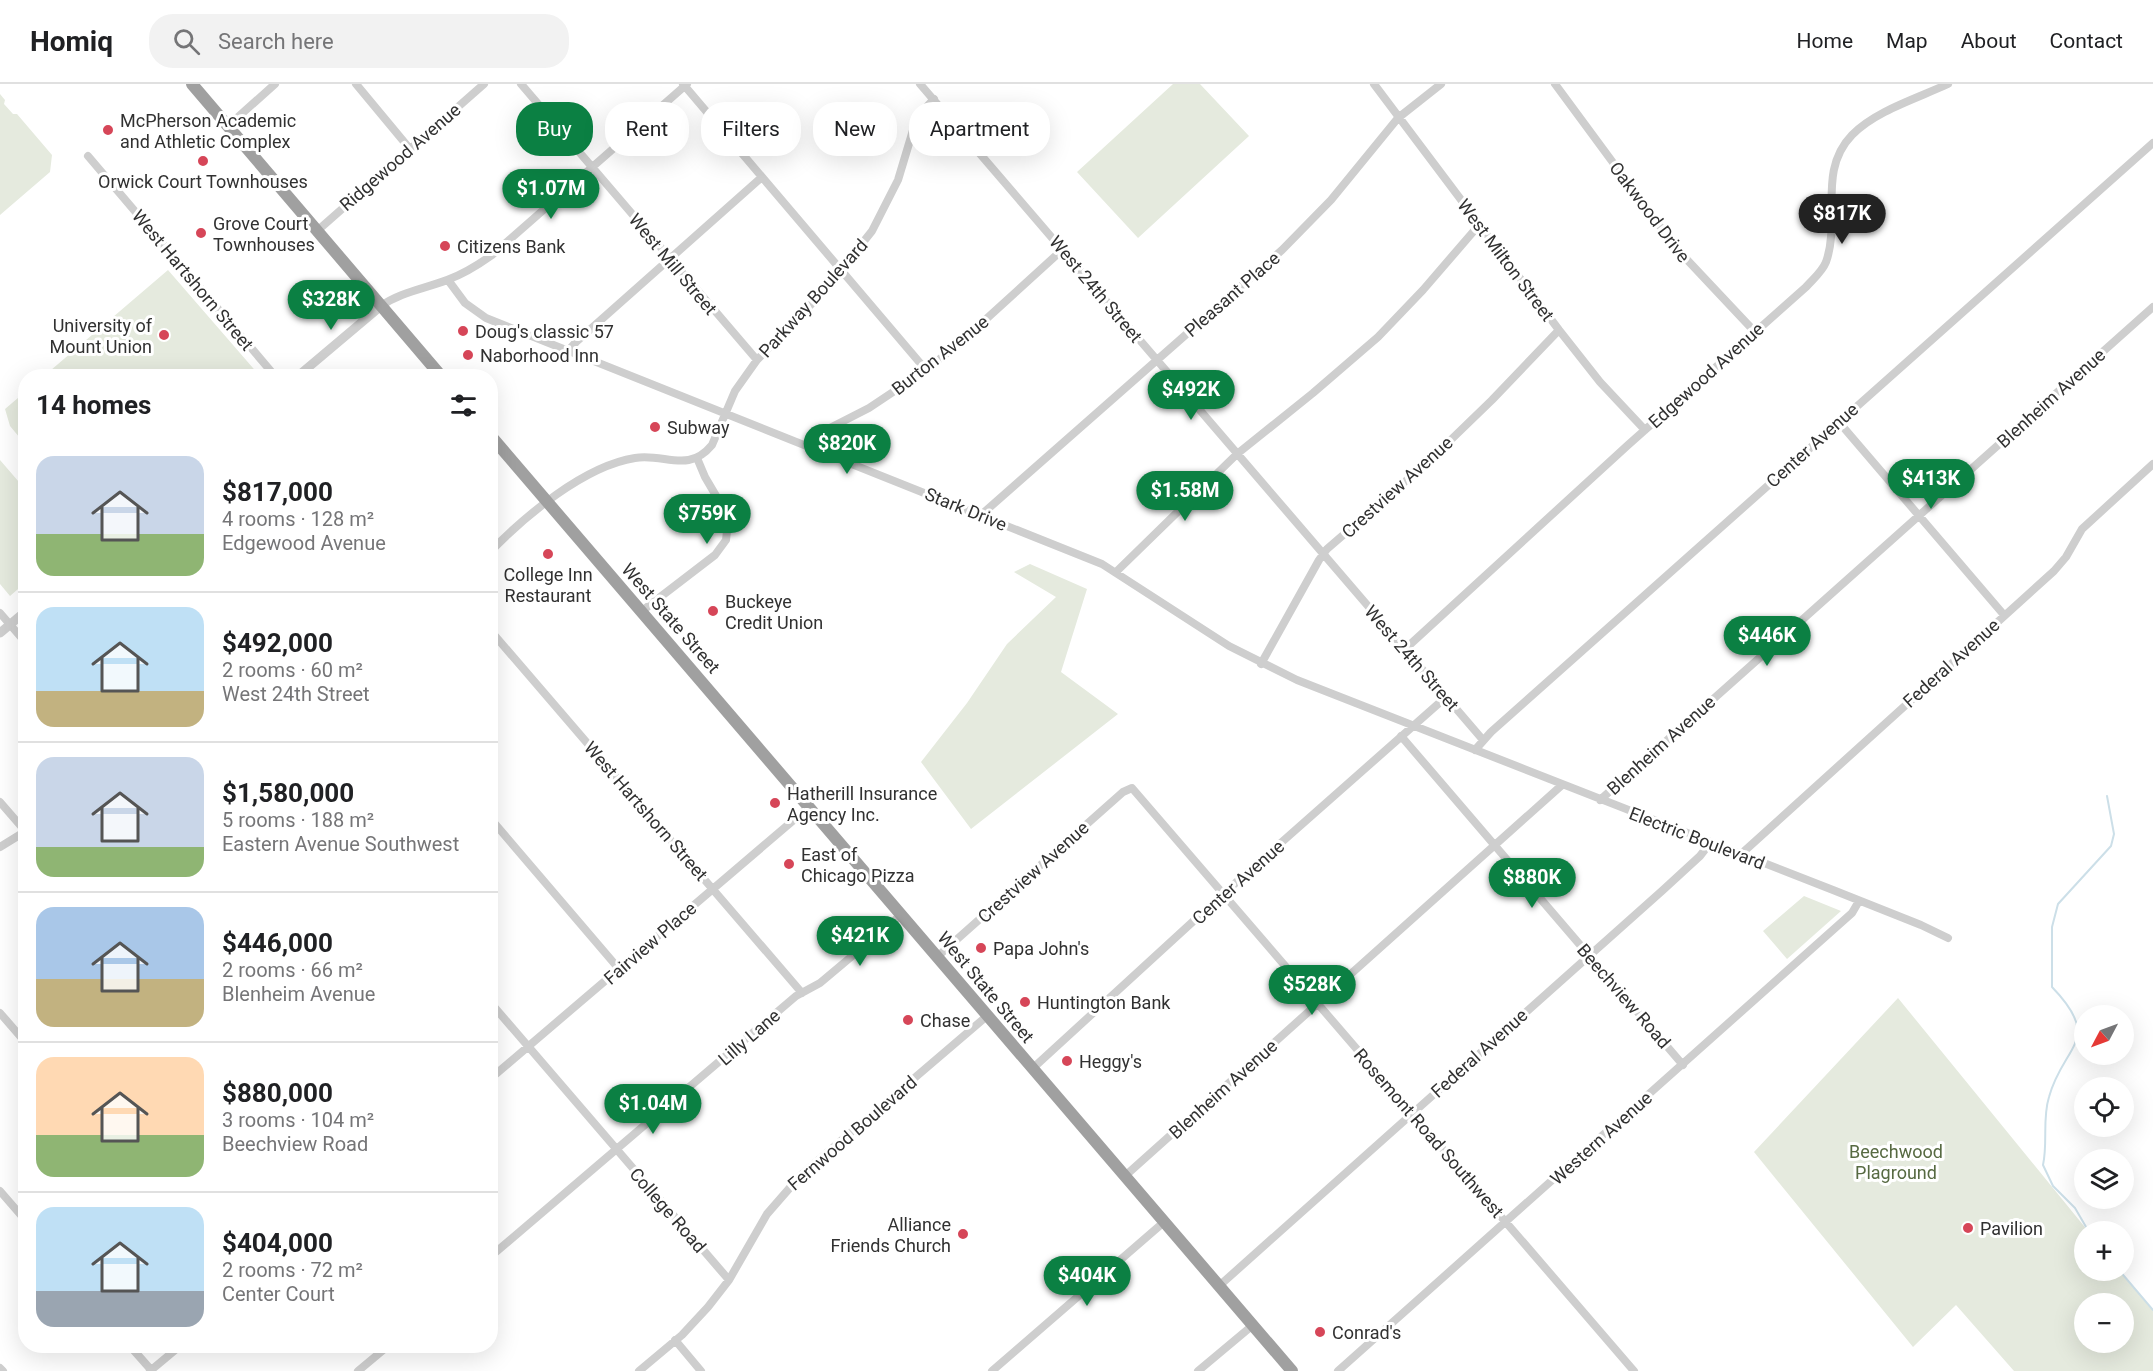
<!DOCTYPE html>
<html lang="en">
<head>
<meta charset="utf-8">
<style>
	:root { --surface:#fff; --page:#f2f2f2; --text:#202124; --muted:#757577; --line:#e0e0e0; --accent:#0b8043 }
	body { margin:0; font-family:Roboto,sans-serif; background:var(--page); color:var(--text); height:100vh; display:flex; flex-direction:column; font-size:22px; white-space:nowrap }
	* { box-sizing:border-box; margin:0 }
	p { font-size:20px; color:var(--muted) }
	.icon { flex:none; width:33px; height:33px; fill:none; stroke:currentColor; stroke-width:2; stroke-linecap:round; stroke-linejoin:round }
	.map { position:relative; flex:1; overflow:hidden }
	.sheet { position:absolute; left:18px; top:285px; width:480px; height:984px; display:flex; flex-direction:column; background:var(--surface); border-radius:24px; box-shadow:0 6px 24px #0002 }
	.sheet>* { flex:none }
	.top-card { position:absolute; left:516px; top:18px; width:570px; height:54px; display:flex; gap:12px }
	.needle { width:39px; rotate:229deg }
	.tools { position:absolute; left:2074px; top:921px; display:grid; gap:12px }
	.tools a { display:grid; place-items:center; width:60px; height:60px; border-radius:50%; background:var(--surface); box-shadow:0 6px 24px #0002; font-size:30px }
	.price { position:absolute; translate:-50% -51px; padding:0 14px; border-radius:21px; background:var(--accent); color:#fff; font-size:20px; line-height:39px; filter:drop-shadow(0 2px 3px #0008) }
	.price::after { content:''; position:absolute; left:50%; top:36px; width:18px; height:14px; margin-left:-9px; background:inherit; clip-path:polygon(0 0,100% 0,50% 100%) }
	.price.selected { background:#222; color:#fff }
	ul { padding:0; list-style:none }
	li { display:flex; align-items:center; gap:18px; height:150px; padding:0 18px }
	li+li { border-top:2px solid var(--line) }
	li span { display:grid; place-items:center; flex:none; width:168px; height:120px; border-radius:18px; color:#555 }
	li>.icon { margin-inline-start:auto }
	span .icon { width:72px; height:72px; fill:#fffc; stroke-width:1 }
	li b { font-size:26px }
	h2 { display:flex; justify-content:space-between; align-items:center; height:72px; padding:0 18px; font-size:26px }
	.pill { padding:0 21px; border-radius:24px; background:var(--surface); box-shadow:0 6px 24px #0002; font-size:21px; line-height:54px }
	.pill.selected { background:var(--accent); color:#fff }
	header { display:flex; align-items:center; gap:36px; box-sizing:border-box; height:84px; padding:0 30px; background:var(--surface); border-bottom:2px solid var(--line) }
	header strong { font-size:28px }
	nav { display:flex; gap:33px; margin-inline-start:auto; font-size:21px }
	.search { width:420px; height:54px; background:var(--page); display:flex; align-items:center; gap:15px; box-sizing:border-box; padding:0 21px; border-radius:24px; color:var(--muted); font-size:22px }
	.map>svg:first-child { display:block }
	.green { fill:#e5eade; fill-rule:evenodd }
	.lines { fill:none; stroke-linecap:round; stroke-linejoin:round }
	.stream { stroke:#ccdfe8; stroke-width:2 }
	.minor { stroke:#cecece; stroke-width:8 }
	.tertiary { stroke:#cecece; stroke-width:9 }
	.trunk { stroke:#a0a0a0; stroke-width:12 }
	.poi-dot { fill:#d64658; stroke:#fff; stroke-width:2 }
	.labels { text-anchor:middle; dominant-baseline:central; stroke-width:6; stroke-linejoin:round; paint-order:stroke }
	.poi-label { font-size:18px; fill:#313131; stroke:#fff; text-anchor:start }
	.street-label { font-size:18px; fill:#313131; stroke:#fff }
	.park-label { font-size:18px; fill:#576a42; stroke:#fff }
</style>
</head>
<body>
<header>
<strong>Homiq</strong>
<div class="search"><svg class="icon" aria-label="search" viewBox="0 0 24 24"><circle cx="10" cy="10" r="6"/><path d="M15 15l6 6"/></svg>Search here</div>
<nav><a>Home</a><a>Map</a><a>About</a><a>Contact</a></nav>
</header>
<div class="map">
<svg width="2153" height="1287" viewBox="0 0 2153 1287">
	<rect width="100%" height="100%" fill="#fff"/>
	<!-- green -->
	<path class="green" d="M1173 0H1200L1249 52 1138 154 1077 88Z
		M0 10 5 16 4 20 13 30H17L52 71 50 88 0 131Z
		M168 186 260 292H44Z
		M25 308V360L10 342 5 325Z
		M0 376 25 405V499L10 512 0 500Z
		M1030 480 1087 505 1061 588 1118 630 971 745 921 678 967 619 1007 560 1056 513 1014 488Z
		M1804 812 1841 827 1787 875 1763 847Z
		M1898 914 2088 1147 2085 1148V1186L2119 1187 2153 1226V1287H2014L1956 1221 1913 1263 1754 1068ZM2085 1220H2124V1258H2085Z"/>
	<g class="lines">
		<!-- stream -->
		<path class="stream" d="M2089 1148 2075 1124 2053 1102 2043 1081C2048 1059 2042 1035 2049 1013 2063 961 2104 957 2052 903V843L2058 820 2111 762 2114 750 2107 712
			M2119 1186 2153 1226"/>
		<!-- minor -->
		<path class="minor" d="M356 0 410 65
			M521 0 757 276
			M683 0 926 286
			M920 0 1483 656
			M1374 0 1559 246 1600 298 1645 346
			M1555 0 1676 164 1755 248
			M228 42 275 0
			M88 72 275 292
			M317 147 484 0
			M448 196 465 219 486 234 1102 480 1229 562 1297 596 1833 806 1921 841 1948 854
			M381 222C401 208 424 205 447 196 464 190 478 181 492 171L687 0
			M568 267 576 258 762 93
			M1838 337 2004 531
			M809 362 822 348 869 324 926 286 962 257 1062 166
			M981 431 1282 166 1331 116 1398 34 1441 0
			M490 468C525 432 584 382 635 374 665 369 688 390 712 361L735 307 757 276 825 206 872 147 898 96 917 33 934 15
			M1116 488 1237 370 1313 309 1378 253 1423 206 1479 141
			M642 527 715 471 726 456 728 438 725 427 705 393 697 374
			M0 529 26 559
			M490 546 802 909
			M1404 566 1628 361 1806 203C1813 195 1822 188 1826 178 1841 136 1817 87 1852 51 1875 27 1918 14 1948 0
			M1261 580 1319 476 1327 465 1430 376 1492 316 1559 246
			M1401 652 1683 981
			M1475 666 1491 648 2153 59
			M1600 716 2153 223
			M0 718 26 748
			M490 734 619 885
			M0 763 26 747
			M1740 771 2054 487 2066 473 2082 445 2153 380
			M937 873 1123 708 1132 704 1634 1287
			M490 918 729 1196
			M0 929 26 959
			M1032 985 1223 810 1446 613
			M490 995 809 723
			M1125 1092 1562 701
			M0 1107 26 1137
			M490 1173 796 912 820 899 901 831
			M1219 1202 1663 806 1700 772 1710 759
			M675 1256 701 1287
			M130 1262 152 1287
			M0 1284 3 1287
			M150 1287 180 1262
			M358 1287 388 1262
			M639 1287 682 1251 708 1223 729 1196 767 1130 801 1091 987 932
			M992 1287 1164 1138
			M1198 1287 1253 1241
			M1338 1287 1852 829 1859 817"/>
		<!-- tertiary -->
		<path class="tertiary" d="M298 292 381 222
			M0 549 26 527"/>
		<!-- trunk -->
		<path class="trunk" d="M192 0 441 292
			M490 351 1292 1287"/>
	</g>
	<!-- markers -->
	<g class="poi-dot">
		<circle cx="108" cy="46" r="6"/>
		<circle cx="203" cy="77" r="6"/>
		<circle cx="201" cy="149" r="6"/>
		<circle cx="445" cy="162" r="6"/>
		<circle cx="463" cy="247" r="6"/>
		<circle cx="164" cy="251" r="6"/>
		<circle cx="468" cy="271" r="6"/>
		<circle cx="655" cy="343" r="6"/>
		<circle cx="548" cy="470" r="6"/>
		<circle cx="713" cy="527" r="6"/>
		<circle cx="775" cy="719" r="6"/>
		<circle cx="789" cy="780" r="6"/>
		<circle cx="981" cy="864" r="6"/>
		<circle cx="1025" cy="918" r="6"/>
		<circle cx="908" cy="936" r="6"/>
		<circle cx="1067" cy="977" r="6"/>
		<circle cx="1968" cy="1144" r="6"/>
		<circle cx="963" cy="1150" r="6"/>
		<circle cx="1320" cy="1248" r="6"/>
	</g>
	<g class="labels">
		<!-- poi labels -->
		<g class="poi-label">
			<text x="120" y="36">McPherson Academic<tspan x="120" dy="21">and Athletic Complex</tspan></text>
			<text x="203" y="97" text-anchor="middle">Orwick Court Townhouses</text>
			<text x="213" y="139">Grove Court<tspan x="213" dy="21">Townhouses</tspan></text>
			<text x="457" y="162">Citizens Bank</text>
			<text x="152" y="241" text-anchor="end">University of<tspan x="152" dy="21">Mount Union</tspan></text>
			<text x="475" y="247">Doug's classic 57</text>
			<text x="480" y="271">Naborhood Inn</text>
			<text x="667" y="343">Subway</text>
			<text x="548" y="490" text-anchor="middle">College Inn<tspan x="548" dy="21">Restaurant</tspan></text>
			<text x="725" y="517">Buckeye<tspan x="725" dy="21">Credit Union</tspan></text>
			<text x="787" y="709">Hatherill Insurance<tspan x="787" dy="21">Agency Inc.</tspan></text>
			<text x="801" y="770">East of<tspan x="801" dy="21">Chicago Pizza</tspan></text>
			<text x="993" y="864">Papa John's</text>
			<text x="1037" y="918">Huntington Bank</text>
			<text x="920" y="936">Chase</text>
			<text x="1079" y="977">Heggy's</text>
			<text x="951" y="1140" text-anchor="end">Alliance<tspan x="951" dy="21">Friends Church</tspan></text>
			<text x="1980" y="1144">Pavilion</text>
			<text x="1332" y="1248">Conrad's</text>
		</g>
		<!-- street labels -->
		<g class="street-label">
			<text transform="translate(400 73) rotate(-41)">Ridgewood Avenue</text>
			<text transform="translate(1650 128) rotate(53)">Oakwood Drive</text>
			<text transform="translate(1506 176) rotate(53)">West Milton Street</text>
			<text transform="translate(673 180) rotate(50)">West Mill Street</text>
			<text transform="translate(193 196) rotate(50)">West Hartshorn Street</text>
			<text transform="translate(1096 205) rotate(50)">West 24th Street</text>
			<text transform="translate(1232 210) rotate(-41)">Pleasant Place</text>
			<text transform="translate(813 214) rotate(-48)">Parkway Boulevard</text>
			<text transform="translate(940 271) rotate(-38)">Burton Avenue</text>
			<text transform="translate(1706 291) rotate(-42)">Edgewood Avenue</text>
			<text transform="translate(2051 314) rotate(-42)">Blenheim Avenue</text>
			<text transform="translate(1812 361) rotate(-42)">Center Avenue</text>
			<text transform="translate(1397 403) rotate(-42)">Crestview Avenue</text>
			<text transform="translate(966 425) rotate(22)">Stark Drive</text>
			<text transform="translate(671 534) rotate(49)">West State Street</text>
			<text transform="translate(1412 574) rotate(49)">West 24th Street</text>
			<text transform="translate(1951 579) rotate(-42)">Federal Avenue</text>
			<text transform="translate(1661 661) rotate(-42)">Blenheim Avenue</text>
			<text transform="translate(646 727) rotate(49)">West Hartshorn Street</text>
			<text transform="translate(1697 754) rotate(21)">Electric Boulevard</text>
			<text transform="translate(1033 788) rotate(-42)">Crestview Avenue</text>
			<text transform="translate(1238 798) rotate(-42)">Center Avenue</text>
			<text transform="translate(650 859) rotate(-41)">Fairview Place</text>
			<text transform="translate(986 903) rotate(50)">West State Street</text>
			<text transform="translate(1624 912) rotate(49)">Beechview Road</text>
			<text transform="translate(749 953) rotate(-41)">Lilly Lane</text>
			<text transform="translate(1479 969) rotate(-42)">Federal Avenue</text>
			<text transform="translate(1223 1005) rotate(-42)">Blenheim Avenue</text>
			<text transform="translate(852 1049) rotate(-41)">Fernwood Boulevard</text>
			<text transform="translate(1429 1049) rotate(49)">Rosemont Road Southwest</text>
			<text transform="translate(1601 1054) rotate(-42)">Western Avenue</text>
			<text transform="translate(668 1126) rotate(49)">College Road</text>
		</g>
		<!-- park labels -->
		<g class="park-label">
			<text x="1896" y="1067">Beechwood<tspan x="1896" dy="21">Plaground</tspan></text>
		</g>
	</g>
</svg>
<div class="tools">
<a><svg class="needle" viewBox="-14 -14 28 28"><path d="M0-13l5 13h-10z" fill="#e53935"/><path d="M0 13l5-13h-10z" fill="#757577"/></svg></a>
<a><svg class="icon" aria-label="locate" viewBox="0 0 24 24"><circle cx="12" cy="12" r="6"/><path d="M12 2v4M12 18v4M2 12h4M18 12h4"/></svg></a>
<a><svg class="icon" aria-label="layers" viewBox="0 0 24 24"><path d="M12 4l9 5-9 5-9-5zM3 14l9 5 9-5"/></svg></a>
<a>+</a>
<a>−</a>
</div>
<b class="price" style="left:551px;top:136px">$1.07M</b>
<b class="price selected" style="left:1842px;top:161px">$817K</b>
<b class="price" style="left:331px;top:247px">$328K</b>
<b class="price" style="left:1191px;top:337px">$492K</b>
<b class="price" style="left:847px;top:391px">$820K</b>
<b class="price" style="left:1931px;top:426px">$413K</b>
<b class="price" style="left:1185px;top:438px">$1.58M</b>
<b class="price" style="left:707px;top:461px">$759K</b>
<b class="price" style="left:1767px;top:583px">$446K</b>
<b class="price" style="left:1532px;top:825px">$880K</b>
<b class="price" style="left:860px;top:883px">$421K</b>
<b class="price" style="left:1312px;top:932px">$528K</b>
<b class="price" style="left:653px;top:1051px">$1.04M</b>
<b class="price" style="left:1087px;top:1223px">$404K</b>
<div class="top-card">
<a class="pill selected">Buy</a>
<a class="pill">Rent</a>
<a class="pill">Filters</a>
<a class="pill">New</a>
<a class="pill">Apartment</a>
</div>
<section class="sheet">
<h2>14 homes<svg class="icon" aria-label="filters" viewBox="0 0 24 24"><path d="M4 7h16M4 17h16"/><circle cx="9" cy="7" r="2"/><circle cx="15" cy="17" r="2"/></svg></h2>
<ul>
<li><span style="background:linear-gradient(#c9d6e8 65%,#8fb573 0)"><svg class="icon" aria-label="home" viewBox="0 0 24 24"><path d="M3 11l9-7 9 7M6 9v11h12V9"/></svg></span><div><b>$817,000</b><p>4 rooms · 128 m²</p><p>Edgewood Avenue</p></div></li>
<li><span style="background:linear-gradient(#bfe0f5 70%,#c2b280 0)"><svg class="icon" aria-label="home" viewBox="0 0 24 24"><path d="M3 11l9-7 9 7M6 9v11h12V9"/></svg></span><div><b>$492,000</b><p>2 rooms · 60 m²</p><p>West 24th Street</p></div></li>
<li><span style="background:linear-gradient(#c9d6e8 75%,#8fb573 0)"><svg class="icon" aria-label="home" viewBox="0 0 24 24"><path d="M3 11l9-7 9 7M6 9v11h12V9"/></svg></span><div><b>$1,580,000</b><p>5 rooms · 188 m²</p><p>Eastern Avenue Southwest</p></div></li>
<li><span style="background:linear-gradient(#a9c7e8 60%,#c2b280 0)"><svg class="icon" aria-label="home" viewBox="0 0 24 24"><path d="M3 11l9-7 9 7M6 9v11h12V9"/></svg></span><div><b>$446,000</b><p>2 rooms · 66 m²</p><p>Blenheim Avenue</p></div></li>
<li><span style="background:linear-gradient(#ffd9b3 65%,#8fb573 0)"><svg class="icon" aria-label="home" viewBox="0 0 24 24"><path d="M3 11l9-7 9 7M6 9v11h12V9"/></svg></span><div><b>$880,000</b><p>3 rooms · 104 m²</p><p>Beechview Road</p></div></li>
<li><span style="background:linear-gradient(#bfe0f5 70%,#9aa5b1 0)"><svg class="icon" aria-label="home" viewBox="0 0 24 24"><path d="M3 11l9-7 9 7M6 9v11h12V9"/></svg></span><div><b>$404,000</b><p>2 rooms · 72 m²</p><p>Center Court</p></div></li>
</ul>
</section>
</div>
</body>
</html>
